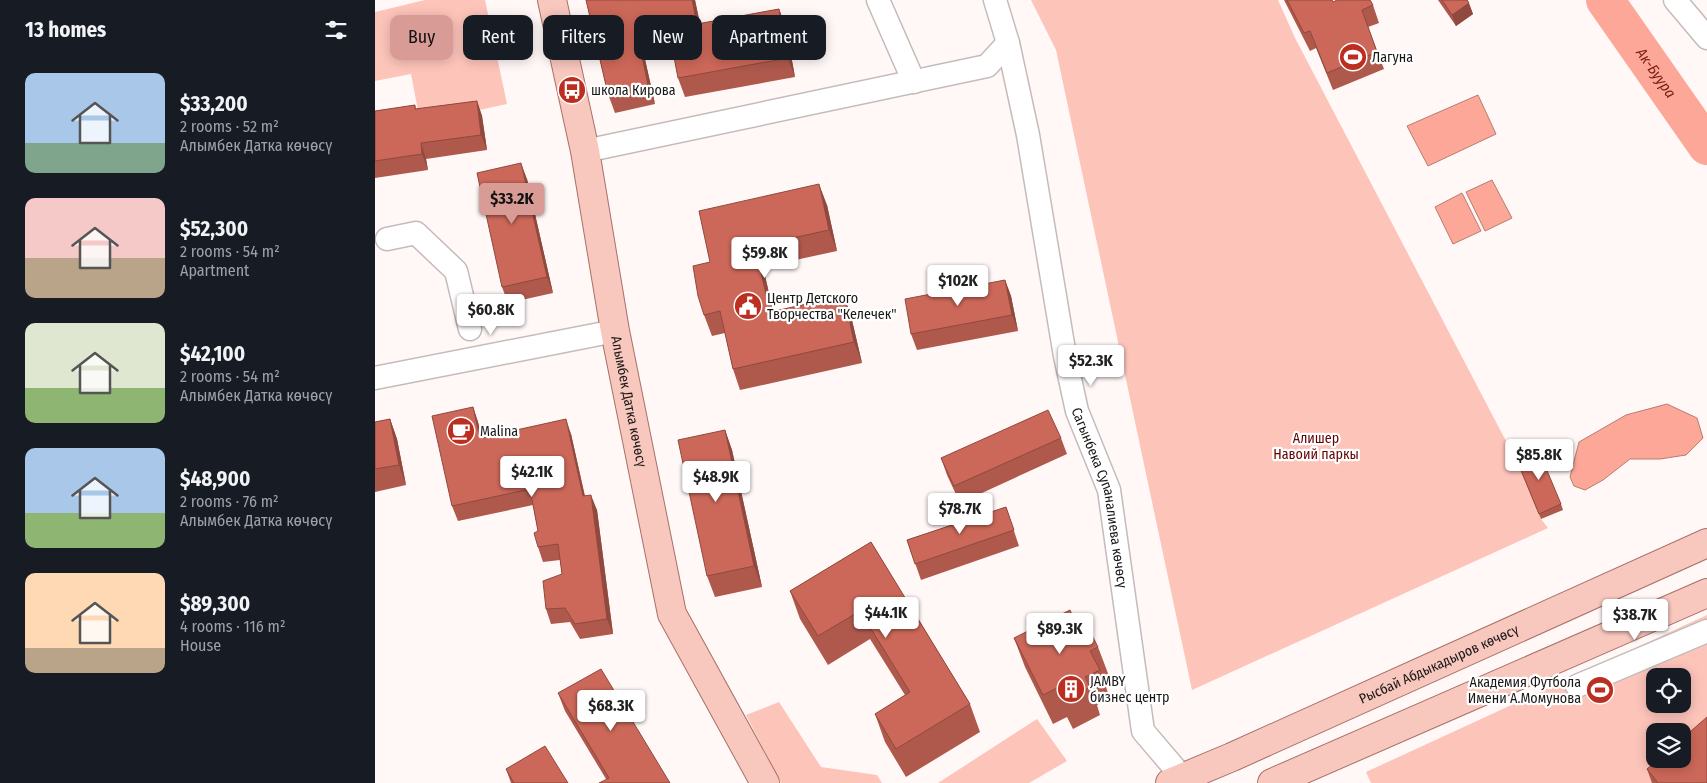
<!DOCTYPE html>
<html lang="en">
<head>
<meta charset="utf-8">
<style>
	:root { --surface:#171b24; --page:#20242c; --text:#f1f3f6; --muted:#9ea1a6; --accent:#d99b96 }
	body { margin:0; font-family:"Fira Sans Condensed",sans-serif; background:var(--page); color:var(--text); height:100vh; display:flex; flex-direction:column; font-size:19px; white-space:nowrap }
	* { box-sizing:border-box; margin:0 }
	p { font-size:16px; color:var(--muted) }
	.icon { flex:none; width:28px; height:28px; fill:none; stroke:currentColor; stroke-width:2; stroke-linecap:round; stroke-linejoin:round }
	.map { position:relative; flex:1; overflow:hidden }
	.side { display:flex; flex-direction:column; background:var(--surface); width:375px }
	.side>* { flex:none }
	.top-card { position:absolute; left:15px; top:15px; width:475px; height:45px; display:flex; gap:10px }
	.buttons { position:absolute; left:1271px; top:668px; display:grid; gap:10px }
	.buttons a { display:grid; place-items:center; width:45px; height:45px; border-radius:10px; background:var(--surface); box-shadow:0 2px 12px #0003; font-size:25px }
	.price { position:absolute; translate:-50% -42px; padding:0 11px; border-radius:5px; background:#fff; color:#222; font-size:16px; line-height:32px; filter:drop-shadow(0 1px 2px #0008) }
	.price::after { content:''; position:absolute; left:50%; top:30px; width:15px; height:11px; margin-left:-8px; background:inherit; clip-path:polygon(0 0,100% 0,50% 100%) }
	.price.on { background:var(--accent); color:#111 }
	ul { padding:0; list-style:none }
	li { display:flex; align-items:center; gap:15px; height:125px; padding:0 25px }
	li span { display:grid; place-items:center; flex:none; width:140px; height:100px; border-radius:10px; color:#555 }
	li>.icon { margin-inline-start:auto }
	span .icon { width:60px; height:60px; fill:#fffc; stroke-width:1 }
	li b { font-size:21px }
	h2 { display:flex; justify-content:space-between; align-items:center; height:60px; padding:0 25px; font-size:21px }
	.pill { padding:0 18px; border-radius:10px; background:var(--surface); box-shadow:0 2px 12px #0003; font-size:18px; line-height:45px }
	.pill.on { background:var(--accent); color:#111 }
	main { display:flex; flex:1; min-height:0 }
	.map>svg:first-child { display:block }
	.green { fill:#fdc4ba; fill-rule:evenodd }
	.water { fill:#fca798; stroke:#b87c71 }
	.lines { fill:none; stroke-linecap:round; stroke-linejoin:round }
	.river { stroke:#fca798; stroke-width:38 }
	.minor-casing { stroke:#c4bcbb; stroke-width:25 }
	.major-casing { stroke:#a77167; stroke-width:30 }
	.minor { stroke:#fff; stroke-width:22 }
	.major { stroke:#f8c7be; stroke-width:28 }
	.wall { fill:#af594d }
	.shaded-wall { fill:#8f493e }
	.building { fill:#cc6859; stroke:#8f493e }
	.labels { text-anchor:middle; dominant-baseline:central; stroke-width:4.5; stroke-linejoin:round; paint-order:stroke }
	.poi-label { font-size:14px; fill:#191716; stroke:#fff; text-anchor:start }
	.street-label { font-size:14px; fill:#191716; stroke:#fff }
	.park-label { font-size:14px; fill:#630200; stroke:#fff }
	.water-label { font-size:15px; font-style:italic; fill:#7a1e14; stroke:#fff }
</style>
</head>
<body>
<main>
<section class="side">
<h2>13 homes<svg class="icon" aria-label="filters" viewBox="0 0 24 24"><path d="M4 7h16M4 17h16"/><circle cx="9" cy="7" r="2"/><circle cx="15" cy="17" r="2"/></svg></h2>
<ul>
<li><span style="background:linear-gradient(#a9c7e8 70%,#7fa58c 0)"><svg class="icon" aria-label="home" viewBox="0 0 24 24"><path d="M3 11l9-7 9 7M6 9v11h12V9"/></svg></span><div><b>$33,200</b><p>2 rooms · 52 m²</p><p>Алымбек Датка көчөсү</p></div></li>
<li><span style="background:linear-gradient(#f6c9c9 60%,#b9a48a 0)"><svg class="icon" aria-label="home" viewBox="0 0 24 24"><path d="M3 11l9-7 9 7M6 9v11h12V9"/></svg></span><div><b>$52,300</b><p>2 rooms · 54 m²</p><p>Apartment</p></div></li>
<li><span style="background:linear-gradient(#dfe7d0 65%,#8fb573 0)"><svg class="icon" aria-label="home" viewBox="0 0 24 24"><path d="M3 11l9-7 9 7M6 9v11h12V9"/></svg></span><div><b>$42,100</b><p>2 rooms · 54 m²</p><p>Алымбек Датка көчөсү</p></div></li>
<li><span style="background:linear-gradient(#a9c7e8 65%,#8fb573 0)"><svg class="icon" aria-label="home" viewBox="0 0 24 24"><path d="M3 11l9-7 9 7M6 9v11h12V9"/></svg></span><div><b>$48,900</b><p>2 rooms · 76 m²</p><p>Алымбек Датка көчөсү</p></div></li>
<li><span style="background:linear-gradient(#ffd9b3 75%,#b9a48a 0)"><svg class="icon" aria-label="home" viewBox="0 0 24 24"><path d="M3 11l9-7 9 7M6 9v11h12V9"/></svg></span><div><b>$89,300</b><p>4 rooms · 116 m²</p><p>House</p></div></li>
</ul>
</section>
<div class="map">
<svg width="1332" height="783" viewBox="0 0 1332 783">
	<rect width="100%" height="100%" fill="#fff8f7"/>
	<!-- green -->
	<path class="green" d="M50 0H110L132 104 49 122 45 121 36 74 0 81V12Z
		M656 0H903L920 38 1143 464 1166 519 1173 528 817 690 681 50Z
		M1332 615V783H996L991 772ZM1280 676H1308V704H1280ZM1280 731H1308V759H1280Z
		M404 702 446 767 502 775 507 783H406L371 715Z
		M662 719 692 761 654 783H563Z"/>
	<!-- water -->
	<path class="water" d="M1103 95 1121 134 1053 166 1032 126Z
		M1117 180 1137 218 1110 231 1091 192Z
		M1087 193 1106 231 1078 244 1060 207Z
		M1292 404 1322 418 1328 438 1311 455 1285 459H1255L1228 480 1210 490 1199 486 1195 477 1204 442 1251 415Z"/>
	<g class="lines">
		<!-- river -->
		<path class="river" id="s1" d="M1230 0 1332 146"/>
		<defs>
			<g id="minor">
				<path d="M503 0 539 82"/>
				<path id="s2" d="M620 0 633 43 653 135 690 356 702 411 734 490 768 731 808 778"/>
				<path d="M1300 0 1332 38"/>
				<path d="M210 151 612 66 633 43"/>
				<path d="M12 239 41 233 81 271 95 329"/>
				<path d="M0 378 240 331"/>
				<path d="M1202 686 1332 631"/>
			</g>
			<g id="major">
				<path id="s3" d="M177 0 210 151 240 331 297 614 390 783"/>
				<path id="s4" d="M795 783 857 757 1332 543"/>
				<path d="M897 783 1332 593"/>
			</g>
		</defs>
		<!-- minor casing -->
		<use href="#minor" class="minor-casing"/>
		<!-- major casing -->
		<use href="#major" class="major-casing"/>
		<!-- minor -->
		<use href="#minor" class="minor"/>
		<!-- major -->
		<use href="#major" class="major"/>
	</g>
	<!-- wall -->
	<path class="wall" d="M211 0H320L325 24 404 9 411 28 420 77 310 97 303 78 296 40 267 46 280 104 240 113 233 94Z
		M909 0H957L958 2 998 5 1004 23 993 27 1009 69 958 90 941 48 935 51Z
		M1063 0H1092L1098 14 1081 26Z
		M102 101 107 116 112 150 51 159 53 170 0 178V111L40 105 41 109Z
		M152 179 178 293 133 303 127 287Z
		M452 205 462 251 388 267 398 311 469 296 476 316 487 363 365 390 358 369 350 333 337 336 329 315 335 262Z
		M630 280 636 296 643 331 542 350 536 334Z
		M98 407 103 422 107 438 196 434 210 496 222 510 238 634 205 639 195 622 176 624 171 609 187 574 185 560 168 562 163 547V531L158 505 83 521 77 506Z
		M15 419 22 439 31 485 0 492V422Z
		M350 430 357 450 387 587 340 597 332 576Z
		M686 438 692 454 585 503 572 475 566 458Z
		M1143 464 1186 504 1188 510 1166 519Z
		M631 507 644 546 546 580 532 540Z
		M496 542 595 704 605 732 531 777 510 742 500 714 530 695 495 639 453 665 425 619 415 591Z
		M700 622 723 647 734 676 728 679 735 698 722 705 725 715 698 729 692 717 678 724 650 667 639 638Z
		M183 693 295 783 231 779 190 711Z
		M131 769 193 783H136Z
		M1272 769 1332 783H1277Z"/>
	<!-- shaded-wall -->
	<path class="shaded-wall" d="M317 0H320L329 43 322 24Z
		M1094 3 1098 14 1081 26 1077 15Z
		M404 9 411 28 420 77 413 58Z
		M261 27 267 46 280 104 273 85Z
		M102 101 107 116 112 150 106 135Z
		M46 143 51 159 53 170 47 154Z
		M146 163 152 179 178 293 172 277Z
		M444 184 452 205 462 251 454 230Z
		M380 246 388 267 403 332 395 312Z
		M630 280 636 296 643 331 637 315Z
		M469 296 476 316 487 363 479 342Z
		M98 407 103 422 110 453 105 438Z
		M15 419 22 439 31 485 24 465Z
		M191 419 196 434 213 511 208 496Z
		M350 430 357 450 387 587 379 566Z
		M216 495 222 510 238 634 232 619Z"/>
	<!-- building -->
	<path class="building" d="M211 0H317L322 24 404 9 413 58 303 78 292 20 261 27 273 85 233 94Z
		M912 0H957L958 2 962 0H995L998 5 987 10 1002 52 952 73 935 31 929 33Z
		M1067 0H1092L1094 3 1077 15Z
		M102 101 106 135 46 143 47 154 0 161V111L40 105V109Z
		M146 163 172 277 127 287 102 173Z
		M444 184 454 230 380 246 395 312 469 296 479 342 358 369 345 311 329 315 323 296 318 266 335 262 324 211Z
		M630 280 637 315 536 334 530 299Z
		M98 407 105 438 191 419 208 496 216 495 232 619 200 624 190 608 171 609 168 581 187 574 183 544 163 547 159 533 163 531 155 489 77 506 57 416Z
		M673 410 686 438 579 486 566 458Z
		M15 419 24 465 0 469V422Z
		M350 430 379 566 332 576 303 440Z
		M1163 449 1186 504 1164 514 1141 458Z
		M631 507 639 530 540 564 532 540Z
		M496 542 595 704 521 749 500 714 535 692 485 611 443 636 415 591Z
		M695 610 700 622 708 618 723 647 715 651 725 670 710 677 715 687 688 701 682 688 668 695 639 638Z
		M226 669 295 783H224L234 778 183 693Z
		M1332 717V783H1283L1272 769 1284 759H1308V738Z
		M170 746 193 783H139L131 769Z"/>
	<!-- icons -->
	<defs>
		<symbol id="stadium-disc" viewBox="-11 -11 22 22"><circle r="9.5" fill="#bc2f20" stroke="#fff"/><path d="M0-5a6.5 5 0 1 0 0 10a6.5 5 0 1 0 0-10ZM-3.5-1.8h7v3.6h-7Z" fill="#fff"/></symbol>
		<symbol id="bus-disc" viewBox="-11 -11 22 22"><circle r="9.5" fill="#bc2f20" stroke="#fff"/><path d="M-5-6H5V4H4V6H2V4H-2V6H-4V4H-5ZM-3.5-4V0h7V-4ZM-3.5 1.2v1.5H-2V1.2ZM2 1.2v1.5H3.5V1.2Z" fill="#fff"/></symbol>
		<symbol id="civic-disc" viewBox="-11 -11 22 22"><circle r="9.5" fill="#bc2f20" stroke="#fff"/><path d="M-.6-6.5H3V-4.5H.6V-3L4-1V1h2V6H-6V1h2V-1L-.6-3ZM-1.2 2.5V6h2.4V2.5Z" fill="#fff"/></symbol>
		<symbol id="cafe-disc" viewBox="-11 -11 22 22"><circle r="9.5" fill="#bc2f20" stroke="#fff"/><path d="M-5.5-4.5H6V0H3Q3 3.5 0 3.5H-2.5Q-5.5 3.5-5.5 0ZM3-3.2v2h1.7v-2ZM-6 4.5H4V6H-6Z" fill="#fff"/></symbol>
		<symbol id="building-disc" viewBox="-11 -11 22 22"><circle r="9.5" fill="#bc2f20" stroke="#fff"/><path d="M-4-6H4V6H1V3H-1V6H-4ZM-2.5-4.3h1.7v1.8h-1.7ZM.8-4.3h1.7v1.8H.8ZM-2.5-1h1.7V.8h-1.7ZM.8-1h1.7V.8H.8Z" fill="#fff"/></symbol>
	</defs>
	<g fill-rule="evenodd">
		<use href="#stadium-disc" x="962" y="41" width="32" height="32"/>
		<use href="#bus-disc" x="181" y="74" width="32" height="32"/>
		<use href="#civic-disc" x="357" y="290" width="32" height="32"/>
		<use href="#cafe-disc" x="70" y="415" width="32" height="32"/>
		<use href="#building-disc" x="680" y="673" width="32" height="32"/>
		<use href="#stadium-disc" x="1209" y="674" width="32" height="32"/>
	</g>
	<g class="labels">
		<!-- poi labels -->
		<g class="poi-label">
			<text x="997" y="57">Лагуна</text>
			<text x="216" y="90">школа Кирова</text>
			<text x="392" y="298">Центр Детского<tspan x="392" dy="16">Творчества "Келечек"</tspan></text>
			<text x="105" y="431">Malina</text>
			<text x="715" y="681">JAMBY<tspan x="715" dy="16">бизнес центр</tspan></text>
			<text x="1206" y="682" text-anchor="end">Академия Футбола<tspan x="1206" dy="16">Имени А.Момунова</tspan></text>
		</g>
		<!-- street labels -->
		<g class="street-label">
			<text stroke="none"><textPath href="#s3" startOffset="409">Алымбек Датка көчөсү</textPath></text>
			<text stroke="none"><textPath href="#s2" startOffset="510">Сагынбека Супаналиева көчөсү</textPath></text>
			<text stroke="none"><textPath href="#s4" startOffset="294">Рысбай Абдыкадыров көчөсү</textPath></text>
		</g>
		<!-- park labels -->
		<g class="park-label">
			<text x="941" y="438">Алишер<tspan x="941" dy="16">Навоий паркы</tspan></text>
		</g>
		<!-- water labels -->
		<g class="water-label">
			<text stroke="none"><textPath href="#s1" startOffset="89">Ак-Буура</textPath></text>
		</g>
	</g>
</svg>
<div class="buttons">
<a><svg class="icon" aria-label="locate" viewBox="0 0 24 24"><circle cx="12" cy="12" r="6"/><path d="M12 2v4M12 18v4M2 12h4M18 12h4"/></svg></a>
<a><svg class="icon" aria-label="layers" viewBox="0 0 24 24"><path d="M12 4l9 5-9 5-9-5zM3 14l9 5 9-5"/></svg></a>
</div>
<b class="price on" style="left:137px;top:225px">$33.2K</b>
<b class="price" style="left:390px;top:279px">$59.8K</b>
<b class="price" style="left:583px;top:307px">$102K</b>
<b class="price" style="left:116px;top:336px">$60.8K</b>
<b class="price" style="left:716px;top:387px">$52.3K</b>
<b class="price" style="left:1164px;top:481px">$85.8K</b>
<b class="price" style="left:157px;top:498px">$42.1K</b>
<b class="price" style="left:341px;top:503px">$48.9K</b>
<b class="price" style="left:585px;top:535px">$78.7K</b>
<b class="price" style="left:511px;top:639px">$44.1K</b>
<b class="price" style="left:1260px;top:641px">$38.7K</b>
<b class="price" style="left:685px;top:655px">$89.3K</b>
<b class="price" style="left:236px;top:732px">$68.3K</b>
<div class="top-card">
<a class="pill on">Buy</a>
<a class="pill">Rent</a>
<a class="pill">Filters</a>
<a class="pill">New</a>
<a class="pill">Apartment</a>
</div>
</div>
</main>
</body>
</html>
